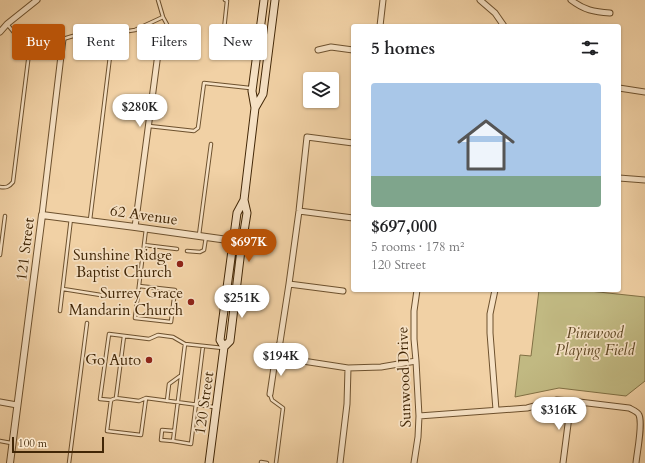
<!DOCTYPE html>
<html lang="en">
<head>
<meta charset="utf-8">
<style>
	:root { --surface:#fff; --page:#f6f6f6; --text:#202124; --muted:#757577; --accent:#b45309 }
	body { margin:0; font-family:Cardo,serif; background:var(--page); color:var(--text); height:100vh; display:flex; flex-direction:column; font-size:15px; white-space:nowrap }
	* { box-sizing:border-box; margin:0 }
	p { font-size:13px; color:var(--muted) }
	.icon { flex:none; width:22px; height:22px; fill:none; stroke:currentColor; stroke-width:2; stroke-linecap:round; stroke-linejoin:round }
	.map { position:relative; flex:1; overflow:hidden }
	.panel { position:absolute; left:351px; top:24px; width:270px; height:268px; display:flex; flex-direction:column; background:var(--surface); border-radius:4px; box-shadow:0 1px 3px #0004 }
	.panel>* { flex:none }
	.guide { position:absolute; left:12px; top:24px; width:279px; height:36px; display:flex; gap:8px }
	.fabs { position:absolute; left:303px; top:72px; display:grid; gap:8px }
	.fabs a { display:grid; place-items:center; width:36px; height:36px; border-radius:4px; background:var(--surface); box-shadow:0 1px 3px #0004; font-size:20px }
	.scale { position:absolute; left:12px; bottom:10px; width:92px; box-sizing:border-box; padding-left:4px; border:2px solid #412606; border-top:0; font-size:11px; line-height:14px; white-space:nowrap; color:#412606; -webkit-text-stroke:3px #f6e1c4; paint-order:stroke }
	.price { position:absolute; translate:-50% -34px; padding:0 9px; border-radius:14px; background:#fff; color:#222; font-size:13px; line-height:26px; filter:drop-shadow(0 1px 2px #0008) }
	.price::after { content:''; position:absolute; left:50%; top:24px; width:12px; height:9px; margin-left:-6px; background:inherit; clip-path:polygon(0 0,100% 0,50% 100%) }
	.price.current { background:var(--accent); color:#fff }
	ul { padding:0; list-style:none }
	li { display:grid; align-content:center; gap:8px; height:212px; padding:0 20px }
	li span { display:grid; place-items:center; height:124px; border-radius:4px; color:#555 }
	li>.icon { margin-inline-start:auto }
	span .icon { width:72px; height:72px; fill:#fffc; stroke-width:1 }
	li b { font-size:17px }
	h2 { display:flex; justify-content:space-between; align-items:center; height:48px; padding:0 20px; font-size:17px }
	.chip { padding:0 14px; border-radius:4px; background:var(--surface); box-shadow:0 1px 3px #0004; font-size:14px; line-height:36px }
	.chip.current { background:var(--accent); color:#fff }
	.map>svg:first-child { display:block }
	.green { fill:#c1b982; stroke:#817044 }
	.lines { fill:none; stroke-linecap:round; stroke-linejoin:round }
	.service-casing { stroke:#6d512e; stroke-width:4.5 }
	.minor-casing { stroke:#6d512e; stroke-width:7 }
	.tertiary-casing { stroke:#6d512e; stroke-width:8 }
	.secondary-casing { stroke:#412606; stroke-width:9 }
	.service { stroke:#f6e1c4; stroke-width:2.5 }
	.minor { stroke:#f6e1c4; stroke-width:5 }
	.tertiary { stroke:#f6e1c4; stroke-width:6 }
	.secondary { stroke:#f6e1c4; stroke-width:7 }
	.poi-dot { fill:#8f2418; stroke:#f6e1c4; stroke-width:1.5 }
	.labels { text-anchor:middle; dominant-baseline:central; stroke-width:3.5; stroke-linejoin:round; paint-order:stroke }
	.street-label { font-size:15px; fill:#412606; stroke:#f6e1c4 }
	.poi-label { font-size:15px; fill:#412606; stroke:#f6e1c4; text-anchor:end }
	.park-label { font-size:15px; font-style:italic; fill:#5b431f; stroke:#f6e1c4 }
</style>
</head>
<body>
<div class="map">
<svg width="645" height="463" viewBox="0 0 645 463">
	<rect width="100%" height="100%" fill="#f1d1a5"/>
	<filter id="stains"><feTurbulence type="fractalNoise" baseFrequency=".005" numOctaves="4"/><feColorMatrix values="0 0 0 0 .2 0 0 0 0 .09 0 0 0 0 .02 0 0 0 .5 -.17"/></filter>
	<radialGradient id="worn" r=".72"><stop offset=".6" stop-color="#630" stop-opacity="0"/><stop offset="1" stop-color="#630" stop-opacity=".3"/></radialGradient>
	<!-- green -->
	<path class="green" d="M539 290H580L645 297V381L626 396 559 388 515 397 520 355 531 356Z"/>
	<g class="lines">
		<defs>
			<path id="service" d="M158 0 163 17 170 30 173 36
				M110 34 135 30 163 17
				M63 39 73 36 108 39 111 48 90 220
				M223 39 227 1 225 0
				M149 126 194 131 198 128 204 83 250 88
				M0 187C6 188 9 187 13 182L29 53 26 47 7 24
				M146 229 144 245 177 249
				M199 235 211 144
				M187 251 200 252 204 250 206 237
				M0 255 5 216
				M139 286 175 290 171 322 135 318C138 294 141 269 144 245
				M63 289 107 296
				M60 311 71 218
				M124 336 116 398 111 400 100 399 109 334 149 339 158 335 173 337 185 344 223 348
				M185 344 173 441 191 444 203 346
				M270 394 272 400 283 408 276 463
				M116 398 139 401 146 398
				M111 400 107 431 141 435 146 398 214 407
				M167 401 169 384 180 376
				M0 441 11 443
				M173 441 161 440 162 430 174 431
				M261 462 267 463
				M69 463 87 323"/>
			<path id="minor" d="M480 0 495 13 504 26
				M571 0C584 10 594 12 610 13
				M380 26 383 0
				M0 32 7 24 37 0
				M318 50 331 47 353 50
				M619 88 645 92
				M619 178 645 180
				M299 211 353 218
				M42 215 63 39
				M135 227 159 46 154 29
				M289 284 343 291
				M495 290 490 314V333L496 410
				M277 357 348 368 381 367 416 361
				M270 394 274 367 280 342 289 284 299 211 307 137 353 143
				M0 402 17 405
				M419 416 527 408 557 400 571 401 629 408C633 410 638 412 639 415 643 424 637 452 636 463
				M340 463 347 404 348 368
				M414 463 418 437 419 416 416 361 414 339V311L417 290
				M563 463 571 401"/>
			<path id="tertiary" d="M10 463 42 215 135 227 242 242"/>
			<path id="secondary" d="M255 108 263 94 275 0
				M224 347 220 340 237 213 244 200 255 108 252 91 264 0
				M209 463 224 347 230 341 241 250 247 213 244 200"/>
		</defs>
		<!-- service casing -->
		<use href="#service" class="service-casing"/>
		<!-- minor casing -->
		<use href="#minor" class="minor-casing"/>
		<!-- tertiary casing -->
		<use href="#tertiary" class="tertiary-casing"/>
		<!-- secondary casing -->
		<use href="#secondary" class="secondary-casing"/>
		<!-- service -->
		<use href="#service" class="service"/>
		<!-- minor -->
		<use href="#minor" class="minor"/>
		<!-- tertiary -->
		<use href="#tertiary" class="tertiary"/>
		<!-- secondary -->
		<use href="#secondary" class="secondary"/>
	</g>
	<!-- markers -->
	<g class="poi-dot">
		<circle cx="180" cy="264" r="4"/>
		<circle cx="191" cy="302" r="4"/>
		<circle cx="149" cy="360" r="4"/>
	</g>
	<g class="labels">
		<!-- street labels -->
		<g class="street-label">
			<text transform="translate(144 215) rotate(8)">62 Avenue</text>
			<text transform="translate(25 249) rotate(-83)">121 Street</text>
			<text transform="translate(404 377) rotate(-92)">Sunwood Drive</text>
			<text transform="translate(204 403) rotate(-82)">120 Street</text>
		</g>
		<!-- poi labels -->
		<g class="poi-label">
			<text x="172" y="255">Sunshine Ridge<tspan x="172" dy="17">Baptist Church</tspan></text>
			<text x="183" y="293">Surrey Grace<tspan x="183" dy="17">Mandarin Church</tspan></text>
			<text x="141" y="360">Go Auto</text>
		</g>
		<!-- park labels -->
		<g class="park-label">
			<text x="595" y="333">Pinewood<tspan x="595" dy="17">Playing Field</tspan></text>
		</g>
	</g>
	<rect width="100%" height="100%" filter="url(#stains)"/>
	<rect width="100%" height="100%" fill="url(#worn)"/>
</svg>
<div class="fabs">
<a><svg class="icon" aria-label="layers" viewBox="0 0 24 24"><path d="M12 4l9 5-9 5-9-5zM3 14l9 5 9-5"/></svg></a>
</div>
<div class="scale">100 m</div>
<b class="price" style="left:140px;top:128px">$280K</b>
<b class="price current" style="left:249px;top:263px">$697K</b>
<b class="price" style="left:242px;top:319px">$251K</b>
<b class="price" style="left:281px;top:377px">$194K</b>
<b class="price" style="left:559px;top:431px">$316K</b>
<div class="guide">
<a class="chip current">Buy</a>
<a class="chip">Rent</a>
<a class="chip">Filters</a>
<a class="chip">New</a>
</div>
<section class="panel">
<h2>5 homes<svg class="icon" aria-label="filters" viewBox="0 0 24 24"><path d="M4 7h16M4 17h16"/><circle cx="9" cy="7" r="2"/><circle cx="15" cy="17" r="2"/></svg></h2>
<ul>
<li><span style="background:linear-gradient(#a9c7e8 75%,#7fa58c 0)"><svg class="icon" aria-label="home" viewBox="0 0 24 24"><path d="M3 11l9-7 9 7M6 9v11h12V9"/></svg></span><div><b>$697,000</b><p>5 rooms · 178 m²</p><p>120 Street</p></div></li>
</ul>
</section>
</div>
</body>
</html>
